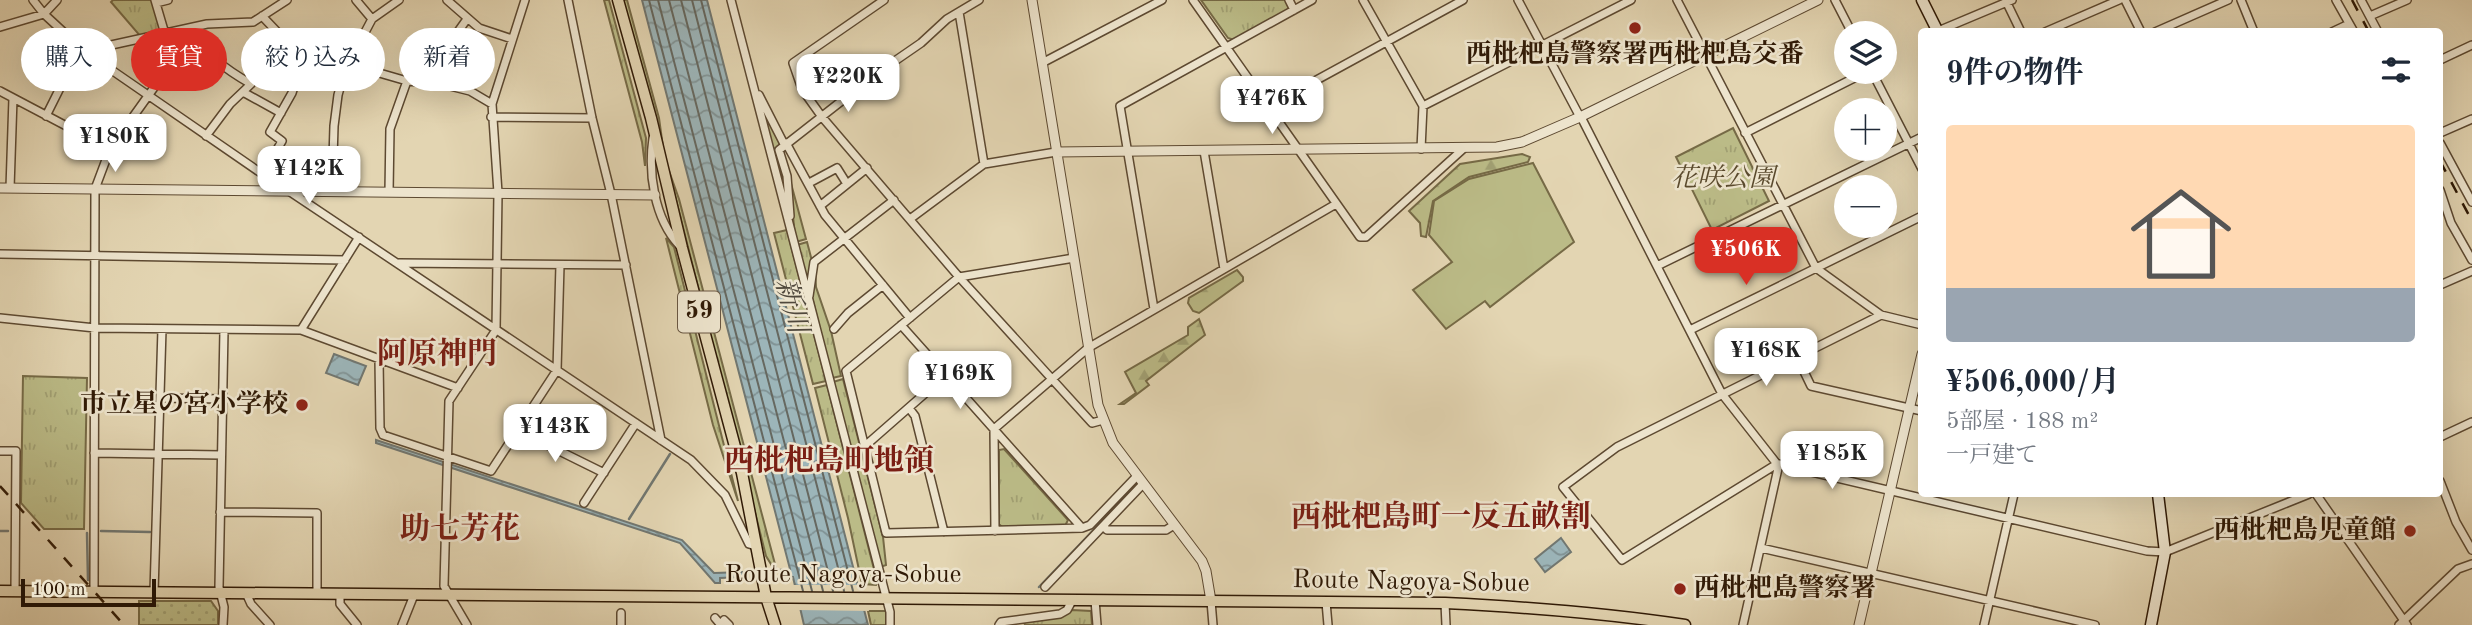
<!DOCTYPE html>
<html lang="ja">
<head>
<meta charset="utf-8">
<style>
	:root { --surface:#fff; --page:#f2f2f3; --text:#1f2937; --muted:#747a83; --accent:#d93025 }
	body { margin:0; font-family:"Old Standard TT","Noto Serif JP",serif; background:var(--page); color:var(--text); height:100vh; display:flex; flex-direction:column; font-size:26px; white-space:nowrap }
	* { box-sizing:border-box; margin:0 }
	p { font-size:23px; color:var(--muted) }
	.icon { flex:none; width:38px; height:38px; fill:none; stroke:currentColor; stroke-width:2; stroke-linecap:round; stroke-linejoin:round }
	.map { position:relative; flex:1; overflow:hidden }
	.details { position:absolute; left:1918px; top:28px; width:525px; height:469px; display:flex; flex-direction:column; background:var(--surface); border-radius:7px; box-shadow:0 7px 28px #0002 }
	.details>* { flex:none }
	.banner { position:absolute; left:21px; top:28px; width:665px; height:63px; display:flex; gap:14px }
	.buttons { position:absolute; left:1834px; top:21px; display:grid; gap:14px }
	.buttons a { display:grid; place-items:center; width:63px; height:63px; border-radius:50%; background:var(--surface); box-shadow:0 7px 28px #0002; font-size:35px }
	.scale { position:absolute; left:21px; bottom:18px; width:135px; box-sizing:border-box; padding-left:7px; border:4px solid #301a06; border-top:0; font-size:19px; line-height:24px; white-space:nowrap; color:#301a06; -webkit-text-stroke:5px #ede4cd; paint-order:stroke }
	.price { position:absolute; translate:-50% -60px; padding:0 16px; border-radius:14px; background:#fff; color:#222; font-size:23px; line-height:46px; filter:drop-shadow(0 2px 4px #0008) }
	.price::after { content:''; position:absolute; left:50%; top:42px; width:21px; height:16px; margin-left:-10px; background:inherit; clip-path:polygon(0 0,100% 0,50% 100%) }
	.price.selected { background:var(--accent); color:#fff }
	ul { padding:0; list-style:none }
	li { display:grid; align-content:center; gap:14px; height:371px; padding:0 28px }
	li span { display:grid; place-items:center; height:217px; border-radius:7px; color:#555 }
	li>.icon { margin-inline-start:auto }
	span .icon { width:126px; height:126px; fill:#fffc; stroke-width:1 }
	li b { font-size:30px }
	h2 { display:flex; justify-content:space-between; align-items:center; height:84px; padding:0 28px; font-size:30px }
	.tag { padding:0 24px; border-radius:32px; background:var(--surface); box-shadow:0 7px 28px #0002; font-size:24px; line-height:63px }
	.tag.selected { background:var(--accent); color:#fff }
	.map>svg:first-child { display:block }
	.grass { fill:url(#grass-tufts); stroke:#766a46; stroke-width:2 }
	.forest { fill:url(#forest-firs); stroke:#766a46; stroke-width:2 }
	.garden { fill:url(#garden-dots); stroke:#766a46; stroke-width:2 }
	.pitch { fill:#bbbb87; stroke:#766a46; stroke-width:2 }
	.water { fill:url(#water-waves); stroke:#717771; stroke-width:2 }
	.pier { fill:#e3d5b2 }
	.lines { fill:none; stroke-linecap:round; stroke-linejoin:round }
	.shore { stroke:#666860; stroke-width:2 }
	.stream { stroke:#717771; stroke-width:2.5 }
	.minor-casing { stroke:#5d4931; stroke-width:10 }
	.tertiary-casing { stroke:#5d4931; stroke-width:11 }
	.secondary-casing { stroke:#301a06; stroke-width:13 }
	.primary-casing { stroke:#301a06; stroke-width:13 }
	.minor { stroke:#ede4cd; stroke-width:7 }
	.tertiary { stroke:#ede4cd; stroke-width:9 }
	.secondary { stroke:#ede4cd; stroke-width:10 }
	.primary { stroke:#e3d5b2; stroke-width:10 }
	.rail { stroke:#301a06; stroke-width:2.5; stroke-dasharray:12 12; stroke-linecap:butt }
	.poi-dot { fill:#8f2418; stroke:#ede4cd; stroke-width:2.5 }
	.labels { text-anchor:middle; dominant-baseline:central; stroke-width:5; stroke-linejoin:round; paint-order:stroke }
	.shield { fill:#ede4cd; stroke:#695742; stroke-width:2 }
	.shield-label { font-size:24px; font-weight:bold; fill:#301a06 }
	.poi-label { font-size:26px; font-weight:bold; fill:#301a06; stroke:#ede4cd; text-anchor:end }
	.park-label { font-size:26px; font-style:italic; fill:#5a4a2d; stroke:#ede4cd }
	.street-label { font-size:26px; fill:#301a06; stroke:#ede4cd }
	.water-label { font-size:28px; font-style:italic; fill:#50483c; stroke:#ede4cd }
	.quarter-label { font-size:30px; font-weight:bold; fill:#7a1f14; stroke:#ede4cd }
</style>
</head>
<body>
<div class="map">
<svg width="2472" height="625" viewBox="0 0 2472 625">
	<defs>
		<pattern id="grass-tufts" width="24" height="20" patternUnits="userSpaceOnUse" patternTransform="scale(1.75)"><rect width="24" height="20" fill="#bbbb87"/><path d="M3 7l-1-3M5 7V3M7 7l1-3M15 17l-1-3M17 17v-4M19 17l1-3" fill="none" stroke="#a1a073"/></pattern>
		<pattern id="forest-firs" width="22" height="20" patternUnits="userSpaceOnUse" patternTransform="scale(1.75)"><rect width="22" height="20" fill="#bbbb87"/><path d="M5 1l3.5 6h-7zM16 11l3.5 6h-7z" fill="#a1a073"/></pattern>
		<pattern id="garden-dots" width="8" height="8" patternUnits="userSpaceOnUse" patternTransform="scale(1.75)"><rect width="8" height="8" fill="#bbbb87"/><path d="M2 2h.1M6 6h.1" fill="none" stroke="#a1a073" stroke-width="1.8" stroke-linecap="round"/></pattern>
		<pattern id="water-waves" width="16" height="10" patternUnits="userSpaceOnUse" patternTransform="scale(1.75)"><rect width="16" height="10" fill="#9cb5b9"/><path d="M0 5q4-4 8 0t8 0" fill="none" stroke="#809294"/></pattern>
	</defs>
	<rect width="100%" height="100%" fill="#e3d5b2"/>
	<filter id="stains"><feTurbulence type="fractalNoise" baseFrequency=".00286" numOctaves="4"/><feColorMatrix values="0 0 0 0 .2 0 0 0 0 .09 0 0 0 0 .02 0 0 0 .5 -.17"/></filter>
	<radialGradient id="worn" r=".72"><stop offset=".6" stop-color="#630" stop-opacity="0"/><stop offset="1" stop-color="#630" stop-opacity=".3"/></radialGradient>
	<!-- grass -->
	<path class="grass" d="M113 0H152L161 30 158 33 141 37 111 2Z
		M604 0H609L646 138 645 166 642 142Z
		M623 0H627L659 118 663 147Z
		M1201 0H1286L1289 5 1288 10 1234 40 1228 38Z
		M760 102 780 142 778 151 785 176 788 210Z
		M1733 128 1769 201 1712 230 1676 157Z
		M668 168 679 199 776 568 774 569 766 556Z
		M789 176 806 239 796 242 795 236Z
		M787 230 826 381 813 384 774 233Z
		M666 238 674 247 738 501 713 425Z
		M807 242 812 261 809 288 797 245Z
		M815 267 816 287 831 331 841 376 832 378 812 297Z
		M23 376 87 378 84 529H44L21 503Z
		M843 379 883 537 886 565 880 567 833 382Z
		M827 385 877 581 876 585 862 584 848 518 815 388Z
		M1004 449 1068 520 1065 526 1002 527 999 524V450Z
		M1072 610 1091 611 1092 625H1025L1024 622 1062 616Z
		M868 611H886V625H871Z"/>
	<!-- forest -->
	<path class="forest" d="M1522 154 1530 157 1528 162 1469 177 1433 201 1426 237 1421 236 1420 223 1409 211 1460 164Z
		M1237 270 1243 277V281L1199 313 1193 311 1188 303 1189 298Z
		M1199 319 1205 335 1146 381 1149 385 1124 404H1120L1136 393 1125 372 1188 335V327Z"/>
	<!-- garden -->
	<path class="garden" d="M139 601H211L218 611V625H139Z"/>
	<!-- pitch -->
	<path class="pitch" d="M1533 163 1574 242 1490 307 1485 301 1446 329 1413 290 1452 262 1429 235 1434 201 1469 179Z"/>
	<!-- water -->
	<path class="water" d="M642 0H707L868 625H804L793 577 780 576 779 570 790 569Z
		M334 354 366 366 358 385 326 373Z
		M376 440 682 540 714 573 743 572V577L720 578V583H715L680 543 376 443Z
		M1561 538 1571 552 1545 572 1535 559Z"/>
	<!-- pier -->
	<path class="pier" d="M791 585H862L869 611 797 610Z"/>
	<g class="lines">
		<!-- shore -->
		<path class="shore" d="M649 0 803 591
			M658 0 812 591
			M669 0 823 591
			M681 0 833 591
			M692 0 844 591
			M701 0 853 591"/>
		<!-- stream -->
		<path class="stream" d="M629 519 670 454
			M0 531H8
			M101 531 150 532
			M87 533 88 580
			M1039 587 1131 491"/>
		<defs>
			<path id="minor" d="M33 0 44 14 84 51 287 191
				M356 0 372 19
				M447 0 479 28 512 39
				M568 0 592 118 611 194 661 440
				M731 0 890 612V625
				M884 0 793 63 802 89 822 117 959 277 1092 423 1103 420
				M1193 0 1360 237H1366L1463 149
				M1289 0 1294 10
				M1363 0 1423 106 1421 149
				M1518 0 1580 117
				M1677 0 1816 268 1881 315 1922 325
				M1835 0 1852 33
				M2125 0 2141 32
				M2241 0 2254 32
				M2336 0 2354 32
				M2361 0 2378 32
				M2006 1 2021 32
				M156 3 168 0
				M959 12 984 164
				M262 16 303 59H331L407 81 442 84 470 91 492 104
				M2370 16 2407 0
				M0 27 44 14 57 0
				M192 28C203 54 227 70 251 84
				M1938 31 2012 0
				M2045 32 2119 0
				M2155 32 2228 0
				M2332 32 2349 24
				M84 51 207 24 253 22 287 0
				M2440 60 2472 45
				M1042 63 1162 0
				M1872 72 1922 169
				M435 83 445 50 467 19
				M0 91 110 149
				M243 92 281 113
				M759 95 784 144
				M1269 106 1463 0
				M1423 106 1631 0
				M46 116 80 48
				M491 117 592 118
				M1581 117 1722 394 1777 464 2147 551 2165 552 2309 494
				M1745 133 1866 72
				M2440 133 2472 119
				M206 136 230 104 251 84 264 65 296 78
				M653 138C648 173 654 218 679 245
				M786 143 825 215 910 318
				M2440 143 2472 202
				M1204 151 1224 269
				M263 174 282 141 270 132 292 93 303 59
				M809 183 837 168 847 184
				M10 188 13 98
				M2440 190 2451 223 2472 260
				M289 191 691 460 725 495 749 544 756 546
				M332 191 334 126 338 95 345 70 372 19 399 0
				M389 192 390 129 407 81
				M820 206 867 168
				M790 216 787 176 779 150 876 74 921 43 947 19 979 0
				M910 219 984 164 1056 152
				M0 254 345 260
				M1074 258 959 277 846 371 886 533 1082 528 1090 525 1137 476
				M399 263 626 265
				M1657 266 1922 137
				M2440 285 2472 271
				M809 296 814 262 894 200
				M1154 309 1120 106 1312 0
				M0 318 95 328 301 330 458 388
				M901 325 1082 528
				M834 329 848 313 883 285
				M301 330 359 237
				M1690 330 1922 216
				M1797 357 1811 386 1922 411
				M379 359 380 428 383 435 491 471 557 370 560 265
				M160 398 223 399
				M909 408 915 416 944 532
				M517 430 604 473
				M2440 437 2472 422
				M865 446 946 375
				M0 451H16L15 591
				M94 453 221 455
				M1777 464 1622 560 1563 487 1617 447 1881 315
				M2440 481 2456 522 2472 550
				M2316 494 2407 625
				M584 503 636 423
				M220 512 317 513V593
				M1103 526 1107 530H1166L1174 525
				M995 531 994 429 1088 348 1336 204
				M1761 548 2095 625
				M1045 587 1143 484
				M94 592 95 189 110 149 173 61 155 0
				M154 592 162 329
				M246 593 251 604 270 625
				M340 594V604L357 625
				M1095 600 1097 625
				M1211 601 1213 625
				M1326 602 1328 625
				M1445 603 1446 625
				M621 613V625
				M715 618 721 625
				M724 620 729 625
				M223 625 224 607 219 587 224 330
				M402 625 414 595
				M467 625 444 586 449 401 496 330 498 193 492 104 525 0
				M999 625 1001 622 1060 614 1067 610 1073 599
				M1743 625 1779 464
				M1984 625 2014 494
				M2399 625 2458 569 2472 564"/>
			<path id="tertiary" d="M1032 0 1098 405 1113 443 1202 561 1206 571 1211 601
				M1056 152 1497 147 1522 142 1580 117 1818 0
				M0 188 655 195
				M1859 625 1922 354"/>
			<path id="secondary" d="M1922 0 1938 32
				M2151 625 2165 552 2158 494"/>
			<path id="primary" d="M618 0 651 118 682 248 742 473 766 597 775 625
				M0 591 1445 603C1526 607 1605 613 1685 625"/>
		</defs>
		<!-- minor casing -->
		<use href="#minor" class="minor-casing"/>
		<!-- tertiary casing -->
		<use href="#tertiary" class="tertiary-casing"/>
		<!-- secondary casing -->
		<use href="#secondary" class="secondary-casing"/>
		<!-- primary casing -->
		<use href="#primary" class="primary-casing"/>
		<!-- minor -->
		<use href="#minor" class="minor"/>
		<!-- tertiary -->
		<use href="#tertiary" class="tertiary"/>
		<!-- secondary -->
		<use href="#secondary" class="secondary"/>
		<!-- primary -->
		<use href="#primary" class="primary"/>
		<!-- rail -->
		<path class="rail" d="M2352 0 2369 32
			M2440 161 2472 221
			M0 486 124 625"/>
	</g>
	<!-- markers -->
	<g class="poi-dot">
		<circle cx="1635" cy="28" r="7"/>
		<circle cx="302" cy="405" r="7"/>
		<circle cx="2410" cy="531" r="7"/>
		<circle cx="1680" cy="589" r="7"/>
	</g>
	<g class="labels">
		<!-- shield labels -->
		<rect class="shield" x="678" y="291.5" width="42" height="41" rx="5"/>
		<g class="shield-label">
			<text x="699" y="312">59</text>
		</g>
		<!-- poi labels -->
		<g class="poi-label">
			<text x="1635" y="55" text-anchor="middle">西枇杷島警察署西枇杷島交番</text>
			<text x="288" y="405">市立星の宮小学校</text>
			<text x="2396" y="531">西枇杷島児童館</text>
			<text x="1694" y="589" text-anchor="start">西枇杷島警察署</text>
		</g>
		<!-- park labels -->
		<g class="park-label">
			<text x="1723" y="179">花咲公園</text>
		</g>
		<!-- street labels -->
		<g class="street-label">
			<text x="843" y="575">Route Nagoya-Sobue</text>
			<text transform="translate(1411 582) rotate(1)">Route Nagoya-Sobue</text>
		</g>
		<!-- water labels -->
		<g class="water-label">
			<text transform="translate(790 306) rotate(75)">新川</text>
		</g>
		<!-- quarter labels -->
		<g class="quarter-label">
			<text x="437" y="355">阿原神門</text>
			<text x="829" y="462">西枇杷島町地領</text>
			<text x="1441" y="518">西枇杷島町一反五畝割</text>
			<text x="460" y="530">助七芳花</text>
		</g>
	</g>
	<rect width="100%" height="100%" filter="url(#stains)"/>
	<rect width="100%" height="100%" fill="url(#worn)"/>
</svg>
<div class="buttons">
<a><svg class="icon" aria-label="layers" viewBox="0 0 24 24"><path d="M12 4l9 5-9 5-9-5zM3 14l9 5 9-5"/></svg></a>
<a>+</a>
<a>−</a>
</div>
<div class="scale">100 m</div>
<b class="price" style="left:848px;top:114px">¥220K</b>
<b class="price" style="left:1272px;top:136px">¥476K</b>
<b class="price" style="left:115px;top:174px">¥180K</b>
<b class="price" style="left:309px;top:206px">¥142K</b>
<b class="price selected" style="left:1746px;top:287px">¥506K</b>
<b class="price" style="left:1766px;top:388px">¥168K</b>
<b class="price" style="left:960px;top:411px">¥169K</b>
<b class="price" style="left:555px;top:464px">¥143K</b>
<b class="price" style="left:1832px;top:491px">¥185K</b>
<div class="banner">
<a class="tag">購入</a>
<a class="tag selected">賃貸</a>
<a class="tag">絞り込み</a>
<a class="tag">新着</a>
</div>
<section class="details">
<h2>9件の物件<svg class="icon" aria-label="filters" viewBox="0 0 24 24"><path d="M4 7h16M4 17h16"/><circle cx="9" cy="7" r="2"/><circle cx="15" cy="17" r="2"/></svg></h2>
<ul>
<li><span style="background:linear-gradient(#ffd9b3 75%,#9aa5b1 0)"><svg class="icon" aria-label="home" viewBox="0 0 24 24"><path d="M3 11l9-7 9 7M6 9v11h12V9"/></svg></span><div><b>¥506,000/月</b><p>5部屋 · 188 m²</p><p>一戸建て</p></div></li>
</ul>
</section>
</div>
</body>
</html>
